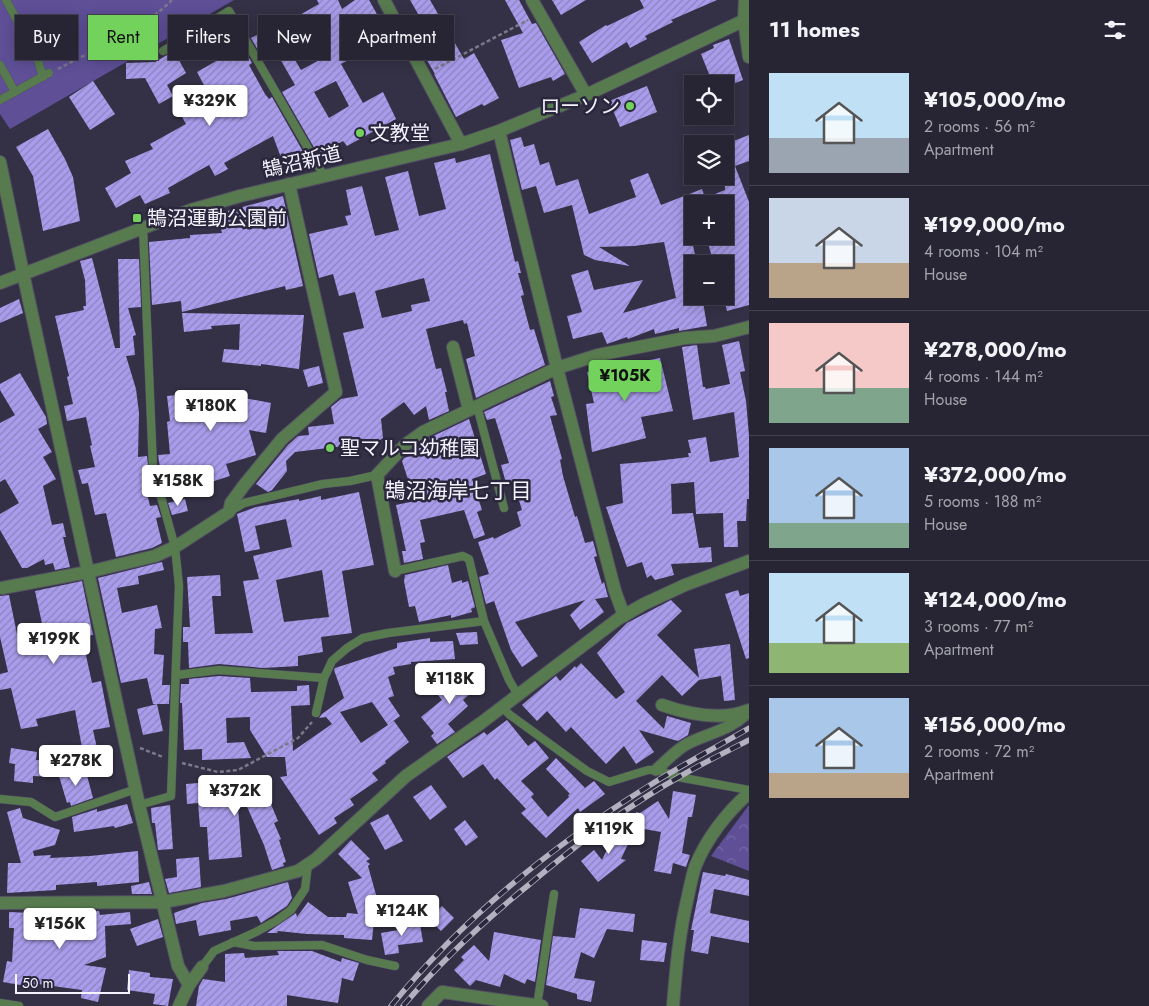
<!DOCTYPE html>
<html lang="en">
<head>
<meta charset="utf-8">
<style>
	:root { --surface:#272534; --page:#333140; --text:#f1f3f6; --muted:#a4a5ac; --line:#43424f; --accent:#73d25c }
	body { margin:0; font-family:Jost,"Noto Sans JP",sans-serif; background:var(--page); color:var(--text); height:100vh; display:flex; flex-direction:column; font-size:19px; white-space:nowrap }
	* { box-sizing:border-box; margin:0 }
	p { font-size:16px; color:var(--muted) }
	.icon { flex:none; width:28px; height:28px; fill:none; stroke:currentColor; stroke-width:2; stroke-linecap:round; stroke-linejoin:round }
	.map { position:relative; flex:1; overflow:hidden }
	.details { display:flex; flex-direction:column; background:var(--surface); width:400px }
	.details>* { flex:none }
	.banner { position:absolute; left:15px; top:15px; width:475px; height:45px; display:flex; gap:10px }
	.fabs { position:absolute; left:684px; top:75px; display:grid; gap:10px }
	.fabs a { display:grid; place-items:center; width:50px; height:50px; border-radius:0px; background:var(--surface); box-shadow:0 2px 12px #0003,0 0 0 1px var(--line); font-size:25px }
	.scale { position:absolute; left:15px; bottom:12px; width:115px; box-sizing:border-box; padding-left:5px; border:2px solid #f4f3fe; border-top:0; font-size:14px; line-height:18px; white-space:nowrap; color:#f4f3fe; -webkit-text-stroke:4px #2a273c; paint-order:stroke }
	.price { position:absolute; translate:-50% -42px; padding:0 11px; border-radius:5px; background:#fff; color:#222; font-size:16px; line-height:32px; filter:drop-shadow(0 1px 2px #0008) }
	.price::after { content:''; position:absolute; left:50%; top:30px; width:15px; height:11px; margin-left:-8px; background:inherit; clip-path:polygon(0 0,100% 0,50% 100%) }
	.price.selected { background:var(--accent); color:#111 }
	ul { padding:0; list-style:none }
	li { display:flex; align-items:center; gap:15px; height:125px; padding:0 20px }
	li+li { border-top:1px solid var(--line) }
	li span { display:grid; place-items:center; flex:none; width:140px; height:100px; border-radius:0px; color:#555 }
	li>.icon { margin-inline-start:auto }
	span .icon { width:60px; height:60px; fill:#fffc; stroke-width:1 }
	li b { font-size:21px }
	h2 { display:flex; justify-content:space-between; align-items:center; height:60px; padding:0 20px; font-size:21px }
	.chip { padding:0 18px; border-radius:0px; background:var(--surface); box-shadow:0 2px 12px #0003,0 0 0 1px var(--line); font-size:18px; line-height:45px }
	.chip.selected { background:var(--accent); color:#111 }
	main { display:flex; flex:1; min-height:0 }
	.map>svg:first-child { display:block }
	.forest { fill:url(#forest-crowns) }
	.park { fill:#5e4f97 }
	.building { fill:url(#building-hatch); fill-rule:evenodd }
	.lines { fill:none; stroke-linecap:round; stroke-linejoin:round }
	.service-casing { stroke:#535063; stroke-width:9 }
	.pedestrian-casing { stroke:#535063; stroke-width:13 }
	.minor-casing { stroke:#535063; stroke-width:14 }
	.tertiary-casing { stroke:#535063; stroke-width:14 }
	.path { stroke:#7b798a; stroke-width:2.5; stroke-dasharray:4 2.5; stroke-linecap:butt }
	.service { stroke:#577b4e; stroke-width:8 }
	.pedestrian { stroke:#577b4e; stroke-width:11 }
	.minor { stroke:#577b4e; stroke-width:12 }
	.tertiary { stroke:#577b4e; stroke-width:12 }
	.rail-casing { stroke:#b3b1c0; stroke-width:5.5 }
	.rail { stroke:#2a273c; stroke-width:4; stroke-dasharray:11; stroke-linecap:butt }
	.poi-dot { fill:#73d25c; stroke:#2a273c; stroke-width:2 }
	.labels { text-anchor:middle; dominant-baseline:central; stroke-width:5; stroke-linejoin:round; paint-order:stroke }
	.poi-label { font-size:20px; fill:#f4f3fe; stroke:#2a273c; text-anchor:start }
	.street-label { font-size:20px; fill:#f4f3fe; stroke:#2a273c }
	.neighbourhood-label { font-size:21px; fill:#f4f3fe; stroke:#2a273c }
</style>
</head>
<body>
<main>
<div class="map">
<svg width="749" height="1006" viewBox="0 0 749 1006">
	<defs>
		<pattern id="forest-crowns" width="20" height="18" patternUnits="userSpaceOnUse" patternTransform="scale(1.25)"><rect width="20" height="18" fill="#5e4f97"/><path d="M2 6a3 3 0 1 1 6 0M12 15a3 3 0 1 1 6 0" fill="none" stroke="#7669a7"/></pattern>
		<pattern id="building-hatch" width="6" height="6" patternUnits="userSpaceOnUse" patternTransform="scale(1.25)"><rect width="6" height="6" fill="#a99cec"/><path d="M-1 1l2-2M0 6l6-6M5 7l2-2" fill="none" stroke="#8c83bc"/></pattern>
	</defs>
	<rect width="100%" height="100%" fill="#343146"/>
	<!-- forest -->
	<path class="forest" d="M749 805V871L711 856Z"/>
	<!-- park -->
	<path class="park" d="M0 0H234L10 129 0 114Z"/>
	<!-- building -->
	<path class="building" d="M317 0H338L342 9 355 0H369L391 39 380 44 377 38 354 51 357 55 341 64 363 103 383 92 396 119 347 146 343 141 321 153 319 150 316 151 282 92 295 85 275 50 262 57 251 38 283 22 284 24 319 4ZM314 37 325 57 301 70 289 50ZM336 81 349 106 329 118 314 92Z
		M410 0H430L464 59 474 53 499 98 484 106 482 104 456 117 434 74H435L407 26 421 19Z
		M505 0H519L532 24 536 23 565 74 553 81 551 77 519 88 501 40 523 33Z
		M552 0H586L561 15Z
		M640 0H717L671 20 673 22 645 36 647 39 630 48 627 42 592 63 579 42 606 25 607 26 644 8Z
		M224 21 238 46 241 44 252 63 249 65 265 94 269 99 272 97 305 155 283 163 273 136 224 163 228 169 215 176 209 165 168 188 170 193 145 204 140 195 116 208 105 188 131 173 125 161 153 149 150 144 186 124 176 106 206 89 197 72 218 60 204 33Z
		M729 39 743 80 725 87V84H713L701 54 714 48 713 45Z
		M174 51 186 73 167 85 173 96 159 104 145 78 126 79V63L155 62Z
		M93 81 115 114 90 130 69 97Z
		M647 86 657 112 620 127 609 101Z
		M48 129 65 159 73 177 80 221 43 231 33 176 16 147Z
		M749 135V161L735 166 749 202V305L727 311 723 296H725V264H714L706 236H725V204H692V241L697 264H692V296H702L707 326 679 331V328L655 334 654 329 628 339 627 337 607 344 602 332 573 339 567 316 582 312 571 275 588 270 594 290 643 280 623 313 676 298 664 242 634 246 599 247 630 266 595 260 584 255 572 205 544 213 536 186 522 190 510 140 521 137 524 147 534 144 540 165 549 162 556 186 578 179 589 214 636 197 630 180 648 173 661 205 702 189 705 198 725 190V143L726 144Z
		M490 154 515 262 518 261 521 273H518L524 295 521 296 530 330 534 329 545 365 476 398 466 359 475 356 467 323 464 324 463 320 426 329 436 369 441 368 447 392H445L449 411 429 420 426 406 414 415 404 402 381 419 383 438 377 442 295 452 286 461 287 471 272 490 268 492 256 484 288 445 298 436 309 435 308 427 334 424 331 407 341 399 358 396 343 333 364 328 355 292 339 296 333 274 319 278 309 234 348 225 345 216 351 215 346 190 362 186 375 236 399 230 385 177 408 171 419 216 446 209 434 163 455 158 456 163ZM424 278 430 301 411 305 412 311 382 318 375 291Z
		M283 196 303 286 286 290 285 286 182 312 181 301 152 305 149 242 190 238V235L222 233 217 214Z
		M92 258 115 348H120L118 259H139L141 307 128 308 136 335 133 336 135 355 126 356 136 389 139 413 138 457 147 456 149 476 143 477 150 506 157 505 161 517 156 518 162 543 152 548 116 557 106 513 95 515 88 483 82 484 78 470 95 467 90 446 92 445 86 417 67 421 64 406 73 404 67 377 69 376 55 316 84 310 83 306H86L85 280 80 261Z
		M19 299 23 313 0 323V308Z
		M182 313 304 315 299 369 261 364V366L222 362 224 349 239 350 240 324 211 326 212 329 184 332Z
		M739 341 745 371 740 372 746 401 749 436V499H747L746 521H737L738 547H724L723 513 696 514 694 482 671 484 672 514 693 513 699 548 711 547 712 562 671 564 674 575 655 580 651 575 647 578 642 562 627 567 606 507 623 503 620 464 656 461 689 457 688 453H691L688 440 706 437 710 462 739 457 734 412 693 420 682 347 697 345 703 387H705L706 389 730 384 722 345Z
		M660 358 673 411 641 417 646 438 592 452 586 404 594 403 587 372Z
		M319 366 323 383 308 387 303 370Z
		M20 373 46 417 47 424 38 429 52 452 43 457 56 479 43 486 52 525 63 523 66 537H63L70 567 55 570 53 563 45 565 44 559 27 568H22L0 530V514L19 503 5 479 0 482V423L15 415 0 390V384Z
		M550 381 554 396 551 397 557 415 550 416 562 459 560 460 563 476 575 517 577 516 585 543 593 541 597 556 594 557 602 584 604 582 608 597 595 599 604 612 580 630 570 615 585 600 515 622 538 656 522 667 511 650 494 601 486 604 479 577 489 574 478 542 493 537 494 539 521 526 517 512 522 510 513 481 506 483 501 465 509 463 495 418 487 420 484 412Z
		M218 391V393L271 403 266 433 249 430 256 455 226 464 230 476 208 483 205 470 161 475 158 455 170 454 167 422 170 421 167 396Z
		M469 419 486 474 472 479 482 510 477 512 485 535 474 539 464 510 420 520 425 542 420 543 423 559 404 563 402 551H406L396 505 415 501 402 461 404 458 415 454 414 450 431 444 429 438Z
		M359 492 374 565 342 571 352 633 321 637 323 652 298 656V666L263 668 219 664 189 668 188 642H183V627H190L187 577 220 575 221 596H212L215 634 253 633 243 581 259 579 253 556 292 547 286 519 255 526 260 549 245 552 237 514 256 507 299 499V501L321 496V500ZM322 570 329 617 284 622 276 580Z
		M185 499 188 511 172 515 168 503Z
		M162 562 164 570 138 576 139 584 117 588 122 613 157 605 162 628 155 629 154 654 164 655 162 685H170L169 704H153L147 678 121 683 98 578Z
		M448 565 452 583 462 580V583L468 581 475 607 471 609 472 612 451 618V615L419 622 415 606 409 607 404 581 405 575Z
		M82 581 93 635 82 637 92 683 101 681 110 727 93 730 101 766 86 769 75 710 36 719 38 726 21 729 11 688 0 690V674L8 672 0 637V596L9 595 17 634 43 628 35 591Z
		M738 590 740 596 749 593V658L746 659 725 594Z
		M671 600 682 611 657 635 699 678 694 649 730 644 735 700 724 701 721 676 699 680 682 696 662 675 636 701 664 729 667 716 691 723 688 735 678 741 639 730 654 752 636 764 624 746 606 764 571 727 566 732 547 711 537 721 522 705 556 676 560 681 575 666 576 668 581 663 616 699 625 692 597 653 627 623Z
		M477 632 478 644 460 645 456 633Z
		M430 638V642L453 641 455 659 411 662V664L393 667 395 674 388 677 394 696 388 698 400 716 388 725 372 702 340 712 361 743 394 721 409 742 385 761 386 763 372 773 378 780 350 799 354 805 334 818 337 823 319 835 280 777 287 776 285 757H267L250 730V717L226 718 227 743 244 742 251 758 202 760V749L184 750 182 703H180L181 684H189V679L219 676 250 678 251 692 297 691V686L309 685 310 705 291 706 293 751 332 724 326 717 319 718 322 714 344 698 334 670 335 668 397 648V643Z
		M471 670 481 684 463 700 468 706 448 724 455 732 437 744 431 736 434 733 421 717 442 700 434 690 455 672 456 684Z
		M157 704 163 731 143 735 137 709Z
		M507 720 528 746 535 741 549 758 521 781 534 794 531 797 548 817 569 797 568 795 570 794 546 769 556 758 585 788 594 781 605 794 580 812 578 808 546 838 521 813 526 809 497 778 495 780 483 764 463 778 447 757 484 732 487 735Z
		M11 748 37 752 36 760 55 761 54 777 33 776V783L14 781 15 764 9 763Z
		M85 768 93 798 71 806 70 802 67 803 59 776Z
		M260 778 278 821 274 823 281 839 279 840 286 862 283 863 284 866 272 870 264 845 236 782 242 857 209 860 207 827H200L198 803 187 804 186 784Z
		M431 785 447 807 430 820 413 797Z
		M673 791 696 795 692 817H688L682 853 690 855 686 867 673 863 671 874 654 871 661 832 633 827 636 812 640 813 658 801 669 819Z
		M127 804 133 823 115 828 114 826 74 832 72 817 97 809V812Z
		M170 805 173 849 158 850 155 823H152L151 808Z
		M20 808 23 818 60 830 55 845 33 851 34 856 51 855 50 858 90 856 138 851 139 882 97 886V882L56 885V890L7 893 8 863H21L7 812Z
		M388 814 403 841 385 850 370 823Z
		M465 820 478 837 466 846 454 829Z
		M619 824 634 831 621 859 626 860 598 882 581 861 594 850 602 860Z
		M351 840 370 859 366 861 370 864 368 866 378 902H376L372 940 344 938V935L307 934 278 931 277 933H267L296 913 297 917 308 902 328 917H346L347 913 358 914 348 882 362 878 338 854Z
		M199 857 201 887 169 893 165 879 177 877 176 859Z
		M703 872 725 876 726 874 749 880V896L714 889 710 913 749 921V943L711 936 708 954 691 951 694 930H691Z
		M149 882 152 894H132L131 886Z
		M288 882 292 898 287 906 261 923 257 916 230 921 231 930 199 936 196 920 176 924 174 913 202 903 226 899Z
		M442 906 454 918 441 931 429 919Z
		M580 908 635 914 633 932 607 929 594 958 581 952 574 978 595 981 591 1002 577 999V994L546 985 553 936 575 938Z
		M99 911 100 915 130 912 131 924 105 926 106 957 84 965 106 968 98 1002 81 998 82 990 38 984 37 988 3 982 7 961 12 962 14 928H9V912L54 914V916Z
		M419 918 423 942 398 945 399 953 385 955 381 933 404 929 403 921Z
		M158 919 163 937 137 946 130 929Z
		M494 932 541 940 535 982 527 979 525 984 504 974 500 987 476 980 470 986 454 970 464 960 461 957 474 945 489 961Z
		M642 940 667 943 664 962 640 960Z
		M277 951H312L341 962 342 958 359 963 353 981 342 978 338 1003 287 995V1006H196L199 986 203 979 225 982V954L244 953 245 958 279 955Z
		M129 970 150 973V977L173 979 168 1006 153 1004 155 994 127 990Z"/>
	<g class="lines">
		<defs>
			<path id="service" d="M6 0 37 57 43 77
				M163 51 229 11 324 176
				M0 65 15 92
				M0 100 49 73
				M477 406 504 508
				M229 512 244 503 323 484 350 481 377 475
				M395 571 463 556 469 559 484 621
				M176 675 219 670 324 678
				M502 707 510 715 587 771 609 782 648 770H658L678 777 749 790
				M316 713 324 678 332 661 347 648 363 638 388 633 484 621 509 680 518 695
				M0 799 31 802 55 817 136 789
				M139 805 171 796 179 586 175 547 153 468 143 228
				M233 942 254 946 322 945 367 960 395 966
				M202 967 214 951 256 932 276 921 291 910 305 889 308 864
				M0 1003 19 1006
				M537 1006 554 894"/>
			<path id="pedestrian" d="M656 770C666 761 676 750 687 744 708 733 732 730 749 711"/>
			<path id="minor" d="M384 0 461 144
				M532 0 586 95
				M745 0 744 20 749 57
				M499 131 557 368 615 591 624 616
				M0 162 23 273
				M453 347 469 410
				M395 571 377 475 405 445 423 432 557 368 598 355 685 338 714 336 749 327
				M88 572 139 805 178 966 189 985
				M2 588 88 572 155 556 175 547 229 512 231 503 245 484 282 439 336 392 289 184
				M662 705C688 714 722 721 749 710
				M0 903 163 902 224 891 298 871 316 859 406 776 481 723 618 619 644 604 685 585 749 561
				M179 1006 189 985 202 967
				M428 1006 442 992 542 1006
				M673 1006C676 969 679 933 688 896 690 887 692 876 695 867 706 839 727 812 749 793"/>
			<path id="tertiary" d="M23 273 88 572
				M0 283 143 228 191 210 240 196 461 144 499 131 586 95 749 18"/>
		</defs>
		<!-- service casing -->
		<use href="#service" class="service-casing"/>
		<!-- pedestrian casing -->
		<use href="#pedestrian" class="pedestrian-casing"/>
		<!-- minor casing -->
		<use href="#minor" class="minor-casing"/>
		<!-- tertiary casing -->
		<use href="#tertiary" class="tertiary-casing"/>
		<!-- path -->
		<path class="path" d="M58 69C97 48 141 31 172 0
			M435 69 528 20
			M140 748 163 757
			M182 763 218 772 238 770 298 738 312 722"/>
		<!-- service -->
		<use href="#service" class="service"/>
		<!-- pedestrian -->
		<use href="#pedestrian" class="pedestrian"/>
		<!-- minor -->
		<use href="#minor" class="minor"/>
		<!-- tertiary -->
		<use href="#tertiary" class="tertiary"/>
		<defs>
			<path id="rail" d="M391 1006C462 919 552 846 647 787 680 766 715 748 749 728
				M403 1006C441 961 485 920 531 883 577 844 626 807 679 777 701 764 726 752 749 740"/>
		</defs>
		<!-- rail casing -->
		<use href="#rail" class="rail-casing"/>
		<!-- rail -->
		<use href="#rail" class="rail"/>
	</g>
	<!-- markers -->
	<g class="poi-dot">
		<circle cx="630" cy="106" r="5"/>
		<circle cx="360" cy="133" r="5"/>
		<rect x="132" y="213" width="10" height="10" rx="2.5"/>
		<circle cx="330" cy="448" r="5"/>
	</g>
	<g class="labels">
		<!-- poi labels -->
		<g class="poi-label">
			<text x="620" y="106" text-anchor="end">ローソン</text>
			<text x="370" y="133">文教堂</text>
			<text x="147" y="218">鵠沼運動公園前</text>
			<text x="340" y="448">聖マルコ幼稚園</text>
		</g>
		<!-- street labels -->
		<g class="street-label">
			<text transform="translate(302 162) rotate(-13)">鵠沼新道</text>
		</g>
		<!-- neighbourhood labels -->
		<g class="neighbourhood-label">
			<text x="458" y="491">鵠沼海岸七丁目</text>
		</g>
	</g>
</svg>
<div class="fabs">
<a><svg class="icon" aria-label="locate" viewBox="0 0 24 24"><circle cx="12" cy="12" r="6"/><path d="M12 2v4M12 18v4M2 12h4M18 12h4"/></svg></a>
<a><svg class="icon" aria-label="layers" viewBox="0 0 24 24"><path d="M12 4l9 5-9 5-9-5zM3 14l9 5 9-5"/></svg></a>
<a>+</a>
<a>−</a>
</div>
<div class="scale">50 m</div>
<b class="price" style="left:210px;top:127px">¥329K</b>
<b class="price selected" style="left:625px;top:402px">¥105K</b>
<b class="price" style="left:211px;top:432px">¥180K</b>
<b class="price" style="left:178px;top:507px">¥158K</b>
<b class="price" style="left:54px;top:665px">¥199K</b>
<b class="price" style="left:450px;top:705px">¥118K</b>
<b class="price" style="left:76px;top:787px">¥278K</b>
<b class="price" style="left:235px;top:817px">¥372K</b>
<b class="price" style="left:609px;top:855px">¥119K</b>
<b class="price" style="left:402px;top:937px">¥124K</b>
<b class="price" style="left:60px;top:950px">¥156K</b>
<div class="banner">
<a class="chip">Buy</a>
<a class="chip selected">Rent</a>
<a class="chip">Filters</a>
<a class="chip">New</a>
<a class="chip">Apartment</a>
</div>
</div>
<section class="details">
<h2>11 homes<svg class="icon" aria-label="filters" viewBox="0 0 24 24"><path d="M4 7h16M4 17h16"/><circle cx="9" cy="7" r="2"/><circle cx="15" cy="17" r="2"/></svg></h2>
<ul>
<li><span style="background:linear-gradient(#bfe0f5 65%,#9aa5b1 0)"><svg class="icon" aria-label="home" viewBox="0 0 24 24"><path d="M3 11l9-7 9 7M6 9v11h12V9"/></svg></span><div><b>¥105,000/mo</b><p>2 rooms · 56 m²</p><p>Apartment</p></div></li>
<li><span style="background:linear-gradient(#c9d6e8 65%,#b9a48a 0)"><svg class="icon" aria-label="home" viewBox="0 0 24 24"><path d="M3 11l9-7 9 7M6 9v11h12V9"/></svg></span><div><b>¥199,000/mo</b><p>4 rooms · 104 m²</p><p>House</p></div></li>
<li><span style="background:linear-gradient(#f6c9c9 65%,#7fa58c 0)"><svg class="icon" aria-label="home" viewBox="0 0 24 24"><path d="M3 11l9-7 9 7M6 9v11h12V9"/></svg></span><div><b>¥278,000/mo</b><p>4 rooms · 144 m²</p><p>House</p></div></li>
<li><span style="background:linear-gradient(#a9c7e8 75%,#7fa58c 0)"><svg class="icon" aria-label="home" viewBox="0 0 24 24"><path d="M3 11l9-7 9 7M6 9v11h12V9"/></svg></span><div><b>¥372,000/mo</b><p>5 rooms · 188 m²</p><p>House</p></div></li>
<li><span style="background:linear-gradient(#bfe0f5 70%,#8fb573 0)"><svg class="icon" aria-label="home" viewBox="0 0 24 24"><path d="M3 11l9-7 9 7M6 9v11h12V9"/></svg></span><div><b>¥124,000/mo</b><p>3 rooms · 77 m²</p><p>Apartment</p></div></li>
<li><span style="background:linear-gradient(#a9c7e8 75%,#b9a48a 0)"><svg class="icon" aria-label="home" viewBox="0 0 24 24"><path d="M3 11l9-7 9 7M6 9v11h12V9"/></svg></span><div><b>¥156,000/mo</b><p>2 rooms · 72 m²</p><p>Apartment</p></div></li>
</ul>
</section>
</main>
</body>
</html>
